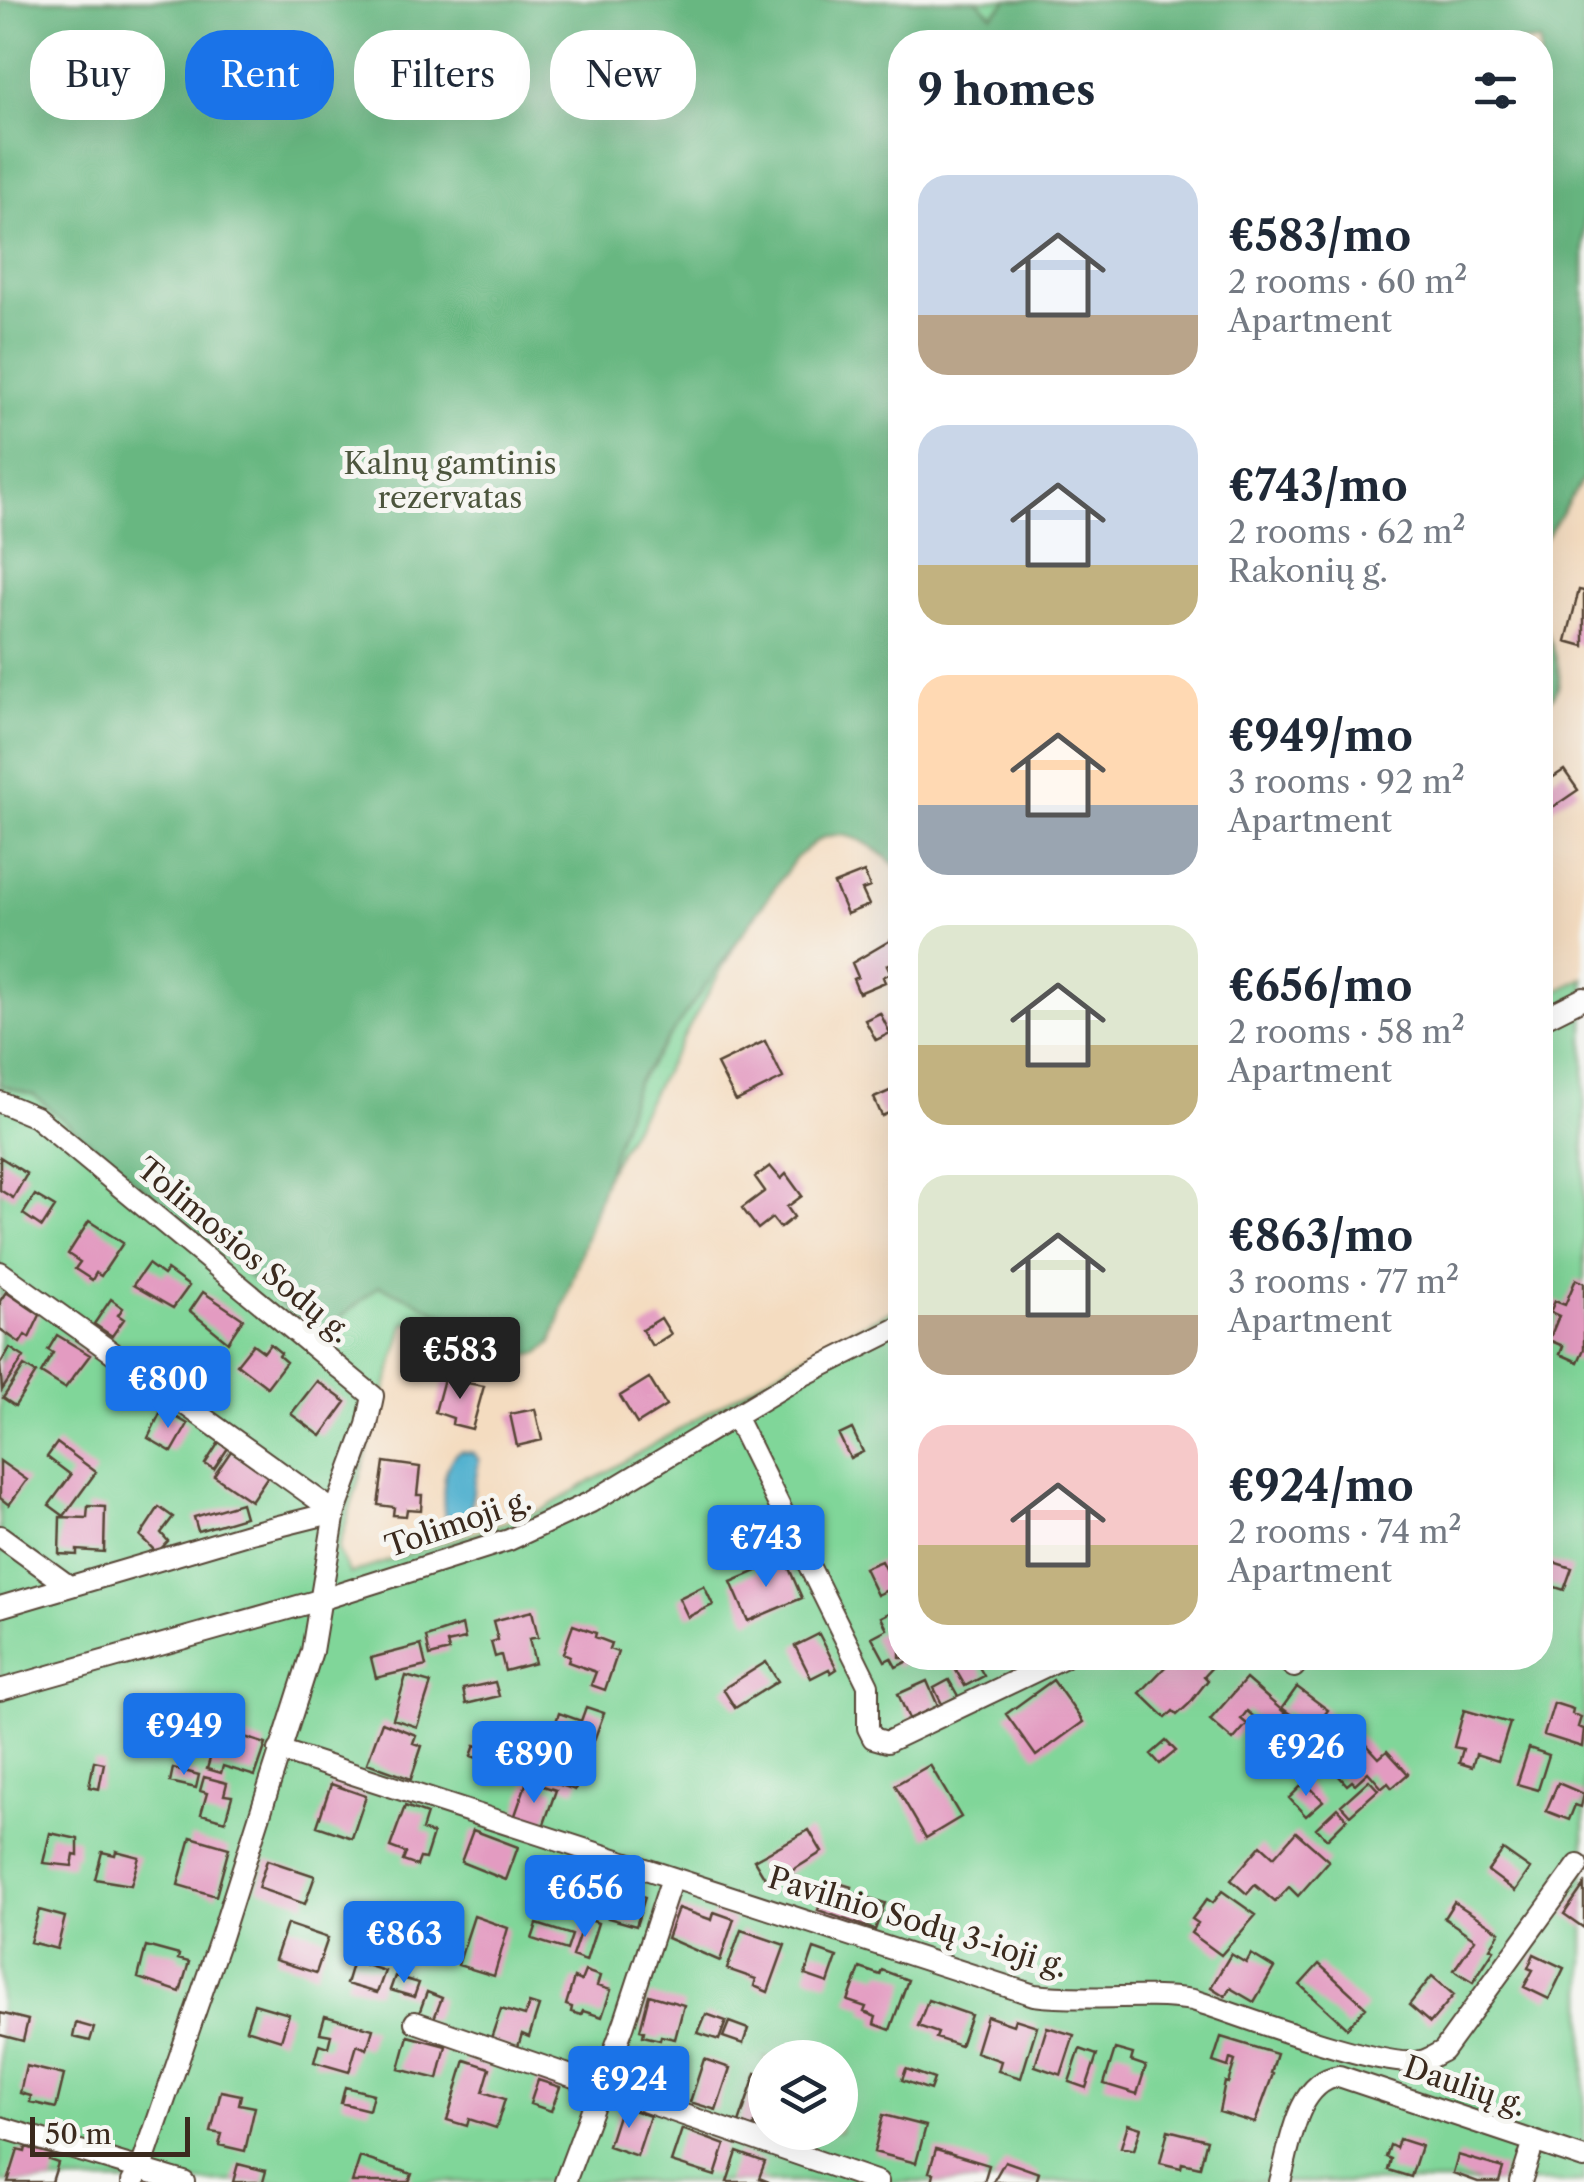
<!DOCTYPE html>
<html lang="en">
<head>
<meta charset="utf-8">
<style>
	:root { --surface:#fff; --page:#f6f6f7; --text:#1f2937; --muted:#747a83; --accent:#1a73e8 }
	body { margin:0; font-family:"Libre Caslon Text",serif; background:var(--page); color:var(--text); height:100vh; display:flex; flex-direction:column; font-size:38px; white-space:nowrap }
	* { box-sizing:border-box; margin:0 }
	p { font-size:32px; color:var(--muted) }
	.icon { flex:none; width:55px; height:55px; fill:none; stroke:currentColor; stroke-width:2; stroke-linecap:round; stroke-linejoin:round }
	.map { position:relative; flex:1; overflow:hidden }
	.panel { position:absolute; left:888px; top:30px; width:665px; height:1640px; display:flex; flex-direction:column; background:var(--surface); border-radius:40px; box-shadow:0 10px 40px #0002 }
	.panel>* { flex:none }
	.top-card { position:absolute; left:30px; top:30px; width:708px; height:90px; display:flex; gap:20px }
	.fabs { position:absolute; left:748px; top:2040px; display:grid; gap:20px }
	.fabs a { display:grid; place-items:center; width:110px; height:110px; border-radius:50%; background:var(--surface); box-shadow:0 10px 40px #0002; font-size:50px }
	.scale { position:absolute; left:30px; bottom:25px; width:160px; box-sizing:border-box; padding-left:10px; border:5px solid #3b2a1e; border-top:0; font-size:28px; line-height:35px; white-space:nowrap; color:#3b2a1e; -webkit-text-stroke:8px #f6f6f2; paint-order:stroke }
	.price { position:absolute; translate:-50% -85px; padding:0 22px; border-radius:10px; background:var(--accent); color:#fff; font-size:32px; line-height:65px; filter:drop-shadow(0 2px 5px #0008) }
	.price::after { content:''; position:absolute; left:50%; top:60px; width:30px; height:22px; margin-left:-15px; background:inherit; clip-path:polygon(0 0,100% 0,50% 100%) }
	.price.active { background:#222; color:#fff }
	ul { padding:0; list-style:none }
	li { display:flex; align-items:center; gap:30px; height:250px; padding:0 30px }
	li span { display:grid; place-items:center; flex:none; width:280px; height:200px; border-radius:30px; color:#555 }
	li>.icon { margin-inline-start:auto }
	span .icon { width:120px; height:120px; fill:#fffc; stroke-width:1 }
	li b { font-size:42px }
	h2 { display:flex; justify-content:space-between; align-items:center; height:120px; padding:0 30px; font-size:42px }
	.tag { padding:0 35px; border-radius:40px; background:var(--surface); box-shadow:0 10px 40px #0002; font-size:35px; line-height:90px }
	.tag.active { background:var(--accent); color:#fff }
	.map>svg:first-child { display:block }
	.green { fill:#80d699; stroke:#5e805c; stroke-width:2.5; fill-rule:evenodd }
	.forest { fill:#68b781; stroke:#527050; stroke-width:2.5 }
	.water { fill:#51b1cf; stroke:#466e76; stroke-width:2.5 }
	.building { fill:#e39bc1 }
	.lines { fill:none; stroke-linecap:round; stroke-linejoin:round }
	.minor-casing { stroke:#574536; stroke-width:24 }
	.minor { stroke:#fff; stroke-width:20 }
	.labels { text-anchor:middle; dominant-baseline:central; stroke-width:10; stroke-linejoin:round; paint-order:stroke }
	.park-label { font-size:30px; fill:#4c553d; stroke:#f6f6f2 }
	.street-label { font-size:30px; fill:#3b2a1e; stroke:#f6f6f2 }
</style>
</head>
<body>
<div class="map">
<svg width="1584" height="2182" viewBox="0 0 1584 2182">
	<rect width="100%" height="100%" fill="#f6f6f2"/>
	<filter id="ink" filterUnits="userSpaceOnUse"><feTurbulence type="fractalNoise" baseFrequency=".01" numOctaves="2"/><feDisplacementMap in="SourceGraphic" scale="20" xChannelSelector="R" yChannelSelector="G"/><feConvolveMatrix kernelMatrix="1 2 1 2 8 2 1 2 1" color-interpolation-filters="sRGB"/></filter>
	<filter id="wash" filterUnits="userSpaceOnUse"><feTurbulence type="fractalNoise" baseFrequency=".0048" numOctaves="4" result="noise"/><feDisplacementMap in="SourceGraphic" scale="40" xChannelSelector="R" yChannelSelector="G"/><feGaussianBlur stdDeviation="2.25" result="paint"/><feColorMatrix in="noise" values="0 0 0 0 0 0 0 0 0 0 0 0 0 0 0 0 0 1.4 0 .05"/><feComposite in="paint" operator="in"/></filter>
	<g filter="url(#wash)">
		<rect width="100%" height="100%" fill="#f4dcc0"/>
		<!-- green -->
		<path class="green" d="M0 0H1584L1540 42H900L868 785 778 868 584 1215 542 1329 405 1323 338 1550 350 1574 542 1510 832 1339 900 1307V1658H1540V999L1584 978V2182H0ZM765 2058H840V2132H765Z"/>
		<!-- forest -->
		<path class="forest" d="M0 0H977L992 15 1008 0H1584V477L1540 547V42H900V871C883 852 850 826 822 838 813 842 804 852 796 858L636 1084 552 1342 539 1354 521 1356 412 1299 379 1286 318 1336 34 1095 0 1085Z
			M1540 617C1551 645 1577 689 1540 707Z"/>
		<!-- water -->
		<path class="water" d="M460 1451 474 1453 479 1460 468 1521 455 1527 445 1519C442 1498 441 1463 460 1451Z"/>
		<g id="blocks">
			<!-- building -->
			<path class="building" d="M1579 590 1584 591V646L1566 641Z
				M1564 770 1578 790 1540 816V786Z
				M864 872 870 887 862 890 869 905 847 914 834 884Z
				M891 940 900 959 887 965 891 973 883 977 885 982 859 993 853 979 858 977 852 963Z
				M880 1013 890 1033 876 1040 865 1020Z
				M765 1041 783 1078 736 1101 717 1064Z
				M894 1089 900 1108 882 1116 874 1098Z
				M0 1157 27 1174 13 1198 0 1190Z
				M770 1166 781 1179 786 1174 802 1196 787 1207 794 1217 780 1228 772 1218 758 1229 742 1208 765 1191 755 1177Z
				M35 1195 55 1207 42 1227 23 1214Z
				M89 1221 123 1243 101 1276 96 1273 92 1280 75 1269 80 1262 68 1254Z
				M148 1264 163 1275 167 1270 189 1286 173 1308 133 1285Z
				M1576 1279 1584 1283V1349L1578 1362 1560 1354 1563 1346 1549 1340 1559 1316 1550 1312 1555 1301 1565 1305Z
				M6 1292 40 1315 29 1338 25 1335 20 1343 0 1329V1301Z
				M203 1292 243 1319 228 1342 190 1311Z
				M111 1299 123 1308 118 1315 124 1319 112 1336 94 1324Z
				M661 1318 671 1334 652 1346 642 1330Z
				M57 1335 90 1355 65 1388 41 1373 53 1353 48 1350Z
				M426 1343 448 1347 443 1377 418 1373Z
				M253 1344 264 1352 270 1344 281 1353 279 1356 286 1362 267 1387 237 1364Z
				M10 1348 24 1357 2 1390 0 1364Z
				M24 1366 36 1373 15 1406 3 1398Z
				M649 1378 666 1406 637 1424 620 1396Z
				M444 1379 484 1386 472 1429 452 1424 453 1418 435 1412Z
				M317 1381 346 1402 321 1436 291 1414Z
				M162 1409 188 1424 172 1452 148 1438Z
				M535 1409 542 1440 517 1446 510 1414Z
				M852 1429 863 1452 850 1458 839 1435Z
				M219 1442 228 1448 214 1469 205 1464Z
				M57 1443 96 1472 64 1516 49 1505 71 1475 47 1457Z
				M231 1451 268 1476 251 1501 214 1476Z
				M0 1461 27 1480 9 1505 0 1498Z
				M384 1462 420 1467 417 1495H422L421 1510 407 1509 406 1516 393 1515 394 1507 378 1505Z
				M241 1503 245 1517 198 1531 194 1517Z
				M88 1506 105 1507 104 1552 77 1550V1555L59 1554 60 1517 87 1518Z
				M159 1507 173 1517 161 1533 168 1541 157 1553 140 1536Z
				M1541 1558 1572 1568 1564 1590 1540 1582Z
				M785 1559 802 1598 748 1621 731 1582Z
				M881 1561 894 1587 877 1595 864 1568Z
				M704 1586 713 1605 688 1617 679 1598Z
				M532 1611 538 1637 529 1639 535 1663 505 1671 501 1655 495 1657 491 1642 498 1640 493 1621Z
				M893 1611 900 1621V1658H914L896 1667 891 1658 885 1661 872 1637 887 1629 881 1617Z
				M462 1625 465 1639 447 1643 449 1651 430 1656 426 1637Z
				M573 1625 596 1633 595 1637 611 1643 609 1649 618 1652 605 1690 591 1685 596 1672 568 1662 570 1656 563 1653Z
				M819 1634 837 1669 831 1673 829 1669 811 1678 795 1646Z
				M421 1645 426 1666 376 1678 371 1658Z
				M971 1658H974L984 1676 965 1686 954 1667Z
				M1186 1658H1231L1221 1668 1216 1663 1204 1676 1208 1680 1189 1704 1177 1715 1173 1711 1166 1718 1140 1693 1172 1660 1178 1666Z
				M766 1662 778 1681 735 1708 723 1689Z
				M406 1676 431 1683 417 1727 393 1719Z
				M1246 1679 1285 1713 1270 1730 1247 1711 1241 1719 1247 1724 1233 1740 1210 1720Z
				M949 1680 958 1696 942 1704 934 1688Z
				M1053 1680 1083 1722 1036 1756 1006 1714Z
				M927 1681 938 1706 909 1719 898 1694Z
				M495 1682 499 1696 466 1704 463 1689Z
				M1297 1687 1328 1710 1313 1731 1282 1708Z
				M1554 1703 1573 1709 1572 1714 1581 1717 1578 1727 1584 1729 1582 1747 1544 1735Z
				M586 1707 604 1713 592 1746 578 1741 572 1761 561 1757 558 1767 581 1776 575 1790 537 1777 559 1713 581 1721Z
				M1464 1710 1510 1723 1498 1761 1476 1754 1472 1767 1459 1763 1463 1749 1454 1747Z
				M382 1722 416 1735 413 1743 422 1746 411 1779 367 1763Z
				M214 1727 266 1744 255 1776 223 1766 221 1773 207 1769 214 1745 209 1743Z
				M1357 1734 1379 1758 1387 1751 1408 1774 1392 1788 1388 1783 1382 1788 1368 1772 1355 1784 1352 1781 1347 1785 1330 1766 1335 1761 1331 1757Z
				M1166 1741 1176 1751 1160 1764 1151 1754Z
				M475 1745 507 1755 503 1767 471 1756Z
				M1529 1748 1549 1755 1538 1790 1517 1784Z
				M94 1761 104 1763 99 1789 89 1787Z
				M930 1765 961 1817 926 1838 895 1785Z
				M173 1768 199 1775 196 1788 170 1782Z
				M204 1777 227 1783 224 1795 232 1796 225 1821 201 1814 207 1793 200 1791Z
				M1369 1780 1378 1790 1350 1815 1341 1805Z
				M527 1781 556 1790 542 1830 513 1821Z
				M1305 1782 1323 1801 1306 1816 1289 1798Z
				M1558 1783 1584 1794 1581 1807 1575 1805 1569 1820 1546 1811Z
				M331 1784 366 1796 352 1838 317 1826Z
				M405 1806 427 1814 422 1830 433 1834 425 1859 420 1858 417 1866 403 1861 406 1853 390 1847Z
				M1337 1808 1347 1819 1327 1839 1316 1828Z
				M473 1830 518 1847 506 1880 461 1862Z
				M809 1830 822 1852 769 1885 754 1860Z
				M1296 1832 1329 1861 1298 1896 1289 1887 1275 1902 1255 1885 1247 1894 1231 1880 1261 1845 1274 1857Z
				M50 1833 78 1839V1856L74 1855 72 1866 43 1863Z
				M191 1837 229 1848 216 1896 178 1885Z
				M1503 1850 1530 1869 1515 1891 1488 1871Z
				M116 1851 139 1857 131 1885 95 1879 102 1852 115 1855Z
				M550 1859 596 1874 583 1912 537 1896Z
				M267 1860 315 1876 305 1904 258 1888Z
				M828 1880 852 1887 850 1892 885 1903 875 1930 818 1910Z
				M1584 1885V1928L1564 1914Z
				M617 1888 645 1897 636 1926 608 1918Z
				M1222 1891 1256 1915 1221 1955 1191 1933 1198 1923 1192 1919 1207 1899 1213 1903Z
				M1454 1902 1500 1932 1490 1948 1494 1950 1473 1982 1454 1970 1475 1939 1444 1918Z
				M678 1908 712 1920 714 1912 734 1919 720 1961 667 1938Z
				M39 1910 65 1917 57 1949 30 1942Z
				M474 1916 508 1928 494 1976 458 1965Z
				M585 1918 598 1923 586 1961 572 1956Z
				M287 1924 328 1938 316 1973 275 1960Z
				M537 1924 572 1935 567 1950 532 1939Z
				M741 1930 785 1945 768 1992 754 1986 756 1979 727 1969Z
				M146 1946 179 1955 178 1959 189 1962 180 1992 138 1978Z
				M814 1949 837 1957 828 1983 805 1975Z
				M1231 1954 1246 1963 1251 1954 1274 1968 1254 2002 1230 1988 1225 1996 1211 1987Z
				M1534 1954 1564 1968 1549 1999 1524 1987 1533 1970 1528 1968Z
				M353 1961 385 1971 377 1993 346 1984Z
				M1319 1964 1366 2007 1347 2028 1300 1985Z
				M860 1968 880 1975 882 1970 908 1980 890 2030 874 2024 876 2017 864 2012 866 2007 848 2001Z
				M585 1971 600 1976 597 1986 611 1990 602 2017 583 2011 581 2015 571 2012 572 2007 566 2005 574 1978 581 1981Z
				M395 1976 419 1983 414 1997 390 1990Z
				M1432 1976 1454 1995 1430 2023 1409 2005Z
				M427 1992 442 1998 433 2021 418 2016Z
				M649 1995 684 2005 675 2039 661 2036 660 2040 643 2036 644 2031 640 2030Z
				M928 2000 971 2015 960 2046 936 2038 938 2033 918 2026Z
				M529 2003 539 2006 529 2037 522 2034 517 2050 490 2041 501 2009 525 2016Z
				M254 2004 289 2014 281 2040 246 2029Z
				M0 2013 28 2020 23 2041 0 2035Z
				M706 2014 726 2021 719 2040 698 2033Z
				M325 2016 373 2029 367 2049 357 2045 349 2072 314 2062 319 2044 328 2047 331 2035 320 2033Z
				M987 2016 1013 2025 1015 2019 1037 2026 1021 2078 998 2071 1001 2061 976 2052Z
				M729 2022 748 2029 743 2044 723 2037Z
				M76 2023 94 2028 90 2041 73 2037Z
				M1047 2027 1074 2035 1061 2075 1035 2066Z
				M408 2036 446 2046 438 2079 399 2069Z
				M1221 2037 1277 2054 1271 2073 1273 2074 1255 2123 1219 2112 1225 2082 1228 2083 1235 2061 1230 2059 1228 2067 1213 2062Z
				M1080 2049 1097 2055 1086 2088 1069 2082Z
				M1115 2049 1133 2054 1131 2061 1146 2066 1137 2094 1104 2084Z
				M704 2059 730 2068 716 2110 690 2102Z
				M465 2060 490 2068 483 2092 505 2099 496 2128 469 2119 467 2126 447 2120Z
				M628 2061 651 2067 645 2088 622 2082Z
				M26 2066 64 2075 56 2108 30 2102 31 2096 20 2093Z
				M906 2069 934 2079 930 2090 902 2080Z
				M756 2073 765 2076V2120L757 2117 753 2128 739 2123Z
				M538 2080 560 2087 551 2111 530 2104Z
				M345 2087 373 2094 369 2110 341 2103Z
				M221 2091 241 2095 239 2104 255 2107 245 2151 219 2145 222 2134 211 2132Z
				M621 2106 650 2116 637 2156 608 2146Z
				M883 2115 926 2126 916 2163 874 2152Z
				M1128 2124 1141 2128 1134 2150 1121 2147Z
				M682 2129 725 2145 715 2176 671 2162Z
				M1168 2130 1207 2140 1200 2167 1182 2163 1181 2168 1160 2163Z
				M1399 2139 1421 2146 1411 2177 1388 2170 1391 2159 1386 2157 1390 2145 1396 2148Z
				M26 2147 51 2154 49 2160 58 2163 52 2182H8L18 2150 25 2152Z
				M936 2149 989 2165 984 2182H932L934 2173 929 2172Z
				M737 2152 765 2162 759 2178 769 2182H727Z
				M1458 2155 1503 2168 1499 2182H1478L1453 2173Z
				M360 2157 412 2174 409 2182H352Z
				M1005 2161 1039 2173 1036 2182H993Z
				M238 2164 266 2171 263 2182H233Z"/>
		</g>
	</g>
	<g filter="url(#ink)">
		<use href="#blocks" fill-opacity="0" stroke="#574536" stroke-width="2.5"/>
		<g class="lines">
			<defs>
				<path id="minor" d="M1540 1020 1584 998
					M0 1102 36 1117 373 1396 367 1425 335 1512 312 1651 221 1937 140 2171 132 2182
					M0 1272 335 1512
					M735 1416 868 1685V1728L873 1738 887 1742 1063 1658
					M0 1536 69 1586
					M0 1607 251 1533 335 1512
					M1283 1658 1294 1667 1301 1658
					M0 1690 323 1599 509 1540 591 1502 800 1377 900 1327
					M279 1750 1034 1995C1087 2002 1140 1992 1193 2000 1236 2014 1385 2071 1421 2061 1428 2060 1436 2054 1443 2051L1578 1865
					M415 2022 878 2182
					M0 2127 184 2182
					M565 2182 624 2024 672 1878
					M1280 2182C1290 2147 1296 2082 1339 2076L1584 2158
					M1521 2182 1534 2141"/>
			</defs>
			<!-- minor casing -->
			<use href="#minor" class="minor-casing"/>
			<!-- minor -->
			<use href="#minor" class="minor"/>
		</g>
	</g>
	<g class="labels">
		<!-- park labels -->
		<g class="park-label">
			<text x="450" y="463">Kalnų gamtinis<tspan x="450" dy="34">rezervatas</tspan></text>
		</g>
		<!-- street labels -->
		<g class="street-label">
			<text transform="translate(244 1250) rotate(40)">Tolimosios Sodų g.</text>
			<text transform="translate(458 1523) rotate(-19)">Tolimoji g.</text>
			<text transform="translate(918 1922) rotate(17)">Pavilnio Sodų 3-ioji g.</text>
			<text transform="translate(1465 2086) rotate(19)">Daulių g.</text>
		</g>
	</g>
</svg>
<div class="fabs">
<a><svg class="icon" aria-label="layers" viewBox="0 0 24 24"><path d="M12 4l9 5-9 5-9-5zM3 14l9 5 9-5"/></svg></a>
</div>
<div class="scale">50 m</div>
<b class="price active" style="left:460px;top:1402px">€583</b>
<b class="price" style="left:168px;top:1431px">€800</b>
<b class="price" style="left:766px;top:1590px">€743</b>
<b class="price" style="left:184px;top:1778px">€949</b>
<b class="price" style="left:1306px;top:1799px">€926</b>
<b class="price" style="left:534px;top:1806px">€890</b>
<b class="price" style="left:585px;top:1940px">€656</b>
<b class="price" style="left:404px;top:1986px">€863</b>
<b class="price" style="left:629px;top:2131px">€924</b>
<div class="top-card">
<a class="tag">Buy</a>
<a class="tag active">Rent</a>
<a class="tag">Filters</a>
<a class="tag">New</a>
</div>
<section class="panel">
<h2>9 homes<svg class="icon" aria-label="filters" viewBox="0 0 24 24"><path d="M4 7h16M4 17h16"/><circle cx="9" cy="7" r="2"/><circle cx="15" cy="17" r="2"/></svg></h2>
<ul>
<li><span style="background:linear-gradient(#c9d6e8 70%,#b9a48a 0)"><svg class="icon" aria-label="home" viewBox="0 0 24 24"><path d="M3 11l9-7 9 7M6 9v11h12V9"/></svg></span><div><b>€583/mo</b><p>2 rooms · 60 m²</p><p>Apartment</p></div></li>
<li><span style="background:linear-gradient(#c9d6e8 70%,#c2b280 0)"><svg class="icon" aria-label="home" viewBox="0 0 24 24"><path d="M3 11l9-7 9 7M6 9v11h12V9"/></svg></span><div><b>€743/mo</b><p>2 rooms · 62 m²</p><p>Rakonių g.</p></div></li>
<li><span style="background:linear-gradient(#ffd9b3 65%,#9aa5b1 0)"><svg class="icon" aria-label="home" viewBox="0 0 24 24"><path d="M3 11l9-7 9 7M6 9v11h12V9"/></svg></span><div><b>€949/mo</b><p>3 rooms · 92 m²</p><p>Apartment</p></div></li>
<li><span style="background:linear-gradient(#dfe7d0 60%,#c2b280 0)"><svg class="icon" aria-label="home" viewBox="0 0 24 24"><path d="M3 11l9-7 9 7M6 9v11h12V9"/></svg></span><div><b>€656/mo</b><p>2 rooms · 58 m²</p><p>Apartment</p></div></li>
<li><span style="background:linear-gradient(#dfe7d0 70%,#b9a48a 0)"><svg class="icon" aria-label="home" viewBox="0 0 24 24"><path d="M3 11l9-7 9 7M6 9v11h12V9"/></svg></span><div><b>€863/mo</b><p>3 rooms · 77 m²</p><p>Apartment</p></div></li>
<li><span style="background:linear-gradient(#f6c9c9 60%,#c2b280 0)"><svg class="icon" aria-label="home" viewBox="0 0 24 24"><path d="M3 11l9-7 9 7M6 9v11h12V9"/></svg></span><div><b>€924/mo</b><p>2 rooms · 74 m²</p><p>Apartment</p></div></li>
</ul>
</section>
</div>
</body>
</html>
